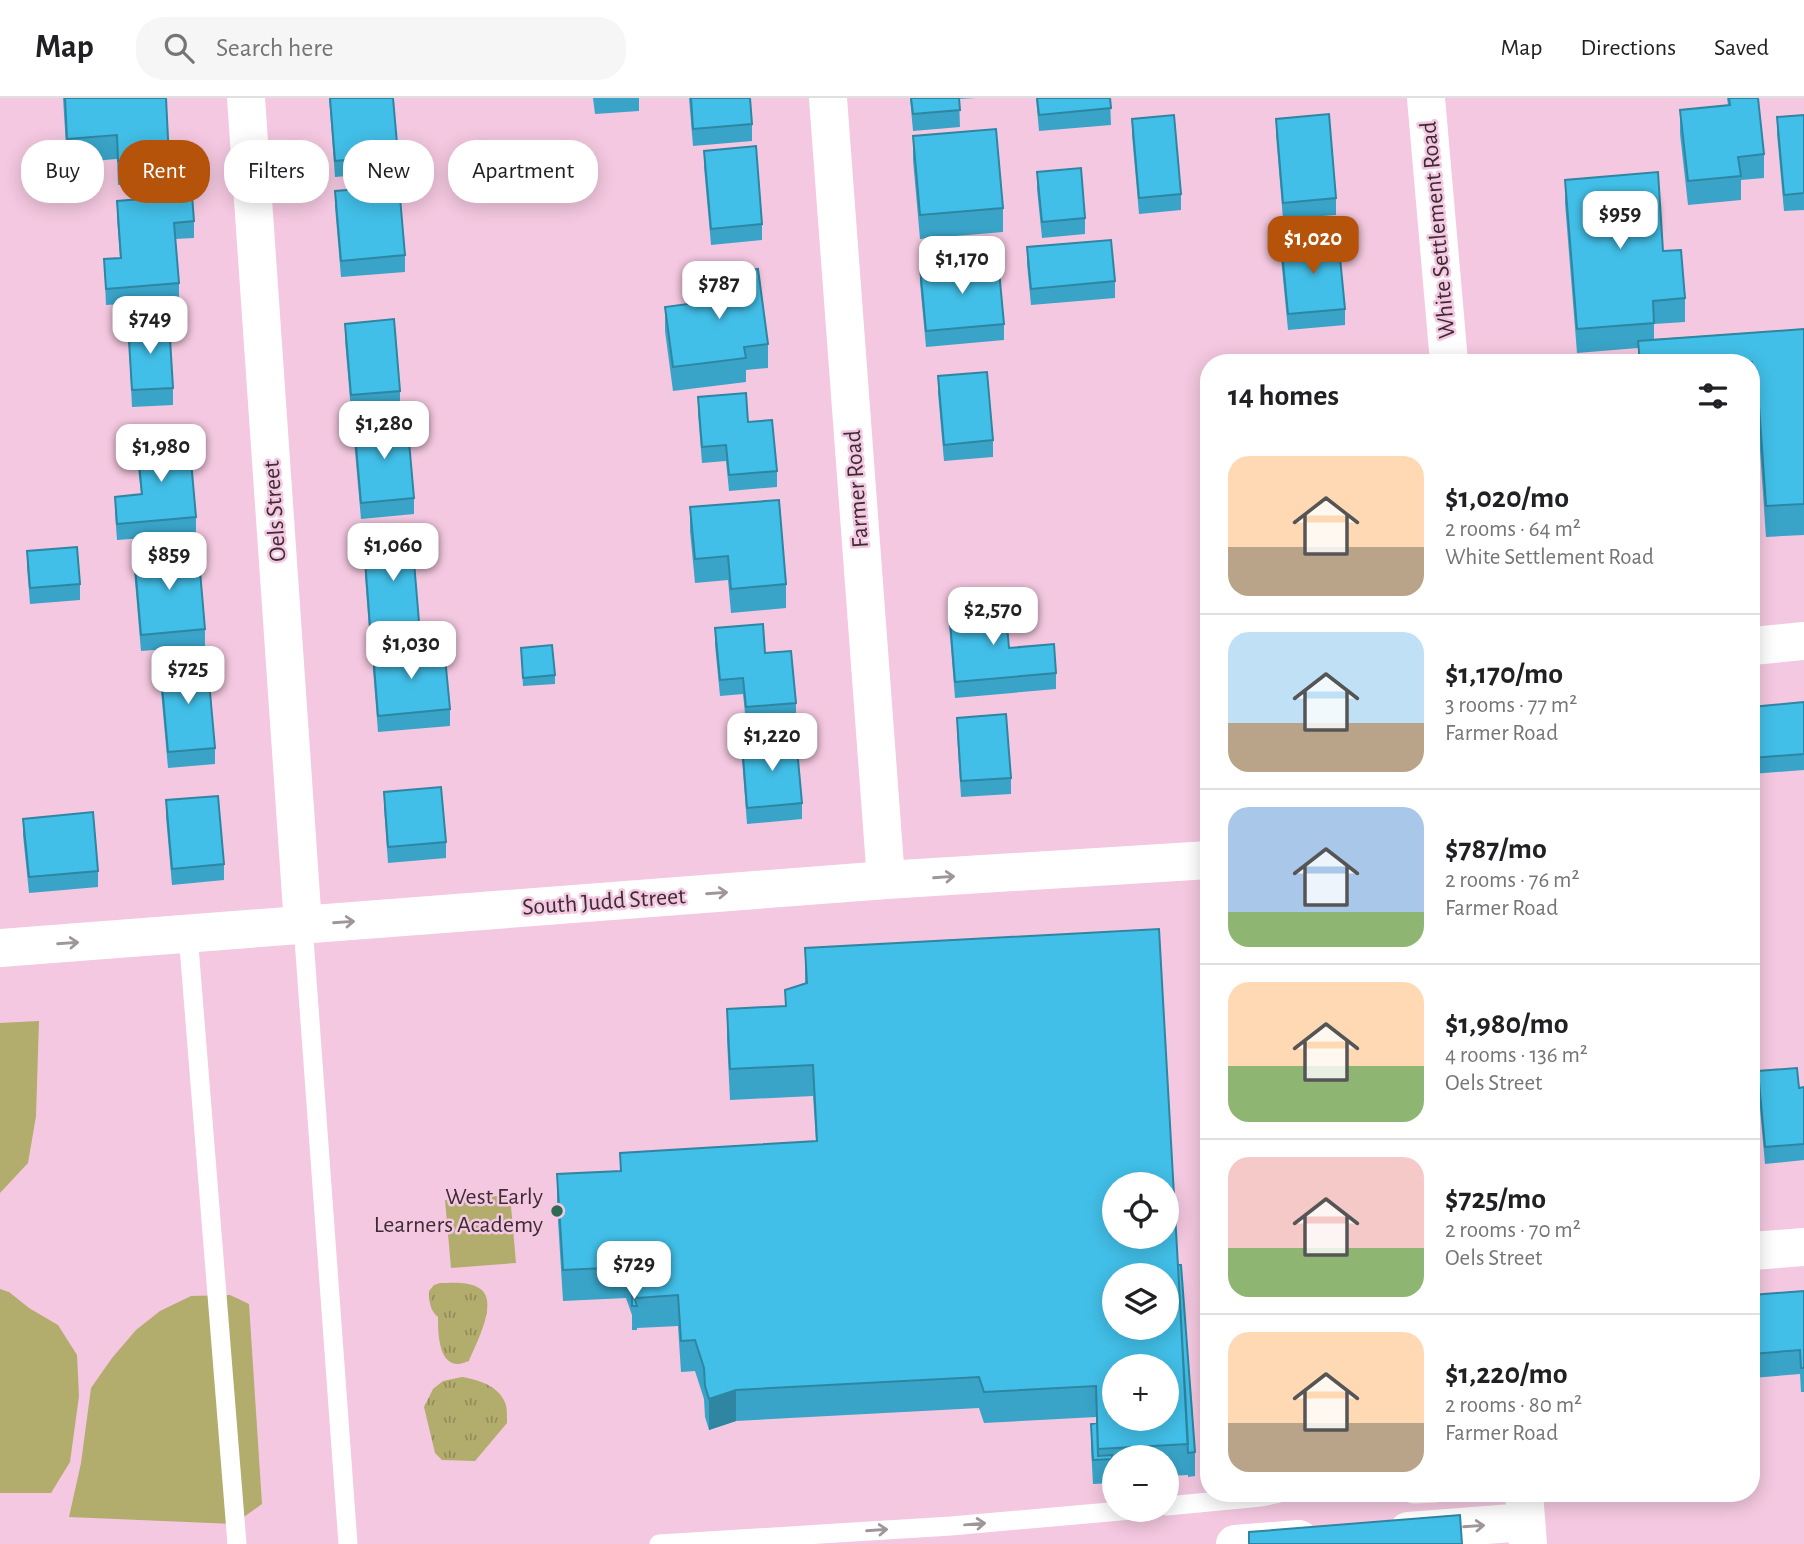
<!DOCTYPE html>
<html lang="en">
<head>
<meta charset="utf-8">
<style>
	:root { --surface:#fff; --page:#f6f6f6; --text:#202124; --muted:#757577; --line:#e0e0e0; --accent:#b45309 }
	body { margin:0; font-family:"Alegreya Sans",sans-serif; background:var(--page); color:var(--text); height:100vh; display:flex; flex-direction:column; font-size:26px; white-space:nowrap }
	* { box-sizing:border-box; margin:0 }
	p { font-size:23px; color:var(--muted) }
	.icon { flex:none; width:38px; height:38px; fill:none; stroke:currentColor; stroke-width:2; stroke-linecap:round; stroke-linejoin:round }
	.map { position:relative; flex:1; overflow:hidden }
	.side { position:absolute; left:1200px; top:256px; width:560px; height:1148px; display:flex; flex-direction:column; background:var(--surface); border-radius:28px; box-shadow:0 4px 18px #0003 }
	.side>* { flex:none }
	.top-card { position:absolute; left:21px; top:42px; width:665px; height:63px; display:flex; gap:14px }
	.tools { position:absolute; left:1102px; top:1074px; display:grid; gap:14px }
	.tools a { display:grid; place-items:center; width:77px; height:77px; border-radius:50%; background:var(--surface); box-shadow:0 4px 18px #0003; font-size:35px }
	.price { position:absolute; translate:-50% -60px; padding:0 16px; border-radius:14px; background:#fff; color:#222; font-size:23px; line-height:46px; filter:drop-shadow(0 2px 4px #0008) }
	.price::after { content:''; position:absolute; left:50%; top:42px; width:21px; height:16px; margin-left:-10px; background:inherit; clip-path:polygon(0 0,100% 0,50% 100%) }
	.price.current { background:var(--accent); color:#fff }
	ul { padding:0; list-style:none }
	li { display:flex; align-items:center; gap:21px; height:175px; padding:0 28px }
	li+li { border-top:2px solid var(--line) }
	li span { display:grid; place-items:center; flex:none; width:196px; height:140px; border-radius:21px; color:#555 }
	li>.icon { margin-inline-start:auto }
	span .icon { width:84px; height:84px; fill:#fffc; stroke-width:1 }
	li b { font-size:30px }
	h2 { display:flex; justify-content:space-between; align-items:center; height:84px; padding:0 28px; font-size:30px }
	.tag { padding:0 24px; border-radius:28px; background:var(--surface); box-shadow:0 4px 18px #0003; font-size:24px; line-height:63px }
	.tag.current { background:var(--accent); color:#fff }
	header { display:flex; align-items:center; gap:42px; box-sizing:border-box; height:98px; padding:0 35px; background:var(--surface); border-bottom:2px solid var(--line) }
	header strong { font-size:33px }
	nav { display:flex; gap:38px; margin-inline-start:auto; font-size:24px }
	.search { width:490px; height:63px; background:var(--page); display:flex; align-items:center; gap:18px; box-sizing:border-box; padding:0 24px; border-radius:28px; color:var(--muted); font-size:26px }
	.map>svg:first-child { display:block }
	.park { fill:url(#park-tufts) }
	.pitch { fill:#b2ac6d }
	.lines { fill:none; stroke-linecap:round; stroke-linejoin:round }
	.service { stroke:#fff; stroke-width:19 }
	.minor { stroke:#fff; stroke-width:38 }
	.secondary { stroke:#fff; stroke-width:38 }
	.wall { fill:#39a4c8 }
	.shaded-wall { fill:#2e86a2 }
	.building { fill:#42bfe8; stroke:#2e86a2; stroke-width:2; fill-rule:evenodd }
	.oneway { stroke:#9e969a }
	.poi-dot { fill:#316a52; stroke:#f4c8e0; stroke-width:2.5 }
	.labels { text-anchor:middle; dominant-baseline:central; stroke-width:5; stroke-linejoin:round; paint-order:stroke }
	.street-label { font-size:24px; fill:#3d2c35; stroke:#f4c8e0 }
	.poi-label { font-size:24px; fill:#3d2c35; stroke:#f4c8e0; text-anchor:end }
</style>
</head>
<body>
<header>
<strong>Map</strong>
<div class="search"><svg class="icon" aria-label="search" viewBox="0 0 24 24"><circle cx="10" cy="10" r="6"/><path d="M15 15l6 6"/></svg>Search here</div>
<nav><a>Map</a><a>Directions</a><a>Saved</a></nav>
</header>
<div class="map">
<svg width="1804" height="1446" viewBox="0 0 1804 1446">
	<defs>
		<pattern id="park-tufts" width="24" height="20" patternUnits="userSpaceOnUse" patternTransform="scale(1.75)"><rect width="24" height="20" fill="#b2ac6d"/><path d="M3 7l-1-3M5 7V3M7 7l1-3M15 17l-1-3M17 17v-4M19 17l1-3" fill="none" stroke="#928c5a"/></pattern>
	</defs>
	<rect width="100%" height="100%" fill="#f4c8e0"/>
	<!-- park -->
	<path class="park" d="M440 1185C451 1185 468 1183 479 1190 500 1202 476 1246 469 1263 465 1264 461 1266 457 1266 438 1265 438 1233 438 1219 430 1213 429 1203 429 1193L434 1187Z
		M462 1279C479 1282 500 1288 506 1307 507 1312 507 1319 507 1325L475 1363 442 1362 435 1355 424 1309 433 1291 443 1283Z"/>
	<!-- pitch -->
	<path class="pitch" d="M39 923 36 1018 28 1065 0 1095V925Z
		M510 1097 516 1165 451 1170 445 1102Z
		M0 1191 9 1194 29 1210 58 1227 77 1257 79 1298 70 1364 51 1395H0Z
		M230 1197 249 1206 262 1406 234 1426 69 1419 81 1365 91 1290 112 1260 136 1232 160 1213 191 1198Z"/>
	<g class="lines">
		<!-- service -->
		<path class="service" d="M303 827 348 1446
			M188 836 237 1446
			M1410 1395 1414 1396 1436 1395
			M1167 1408 1261 1399 1280 1395
			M659 1446 951 1428 1132 1412"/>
		<!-- minor -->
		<path class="minor" d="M246 0 303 827
			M828 0 886 782
			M1752 548 1804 543
			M0 850 886 782 1209 762
			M1752 1153 1804 1149
			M1408 1433 1526 1424
			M1235 1446 1299 1441"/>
		<!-- secondary -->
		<path class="secondary" d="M1426 0 1449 264
			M1524 1395 1528 1446"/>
	</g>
	<!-- wall -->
	<path class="wall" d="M63 0H166L169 61V84L118 87 117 61 67 65Z
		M329 0 398 57V74L335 79Z
		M593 0H639V13L595 16Z
		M689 0H750L752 26V43L693 48Z
		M910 0H976L959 1 960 29 913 33Z
		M1036 0H1110L1111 27 1039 33Z
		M1727 0H1758L1764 56V80L1741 82V102L1688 107 1680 36V12L1728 7Z
		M1804 17V112L1784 113 1777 36V19Z
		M1132 21 1181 96V112L1139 116 1132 37Z
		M1276 21 1336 100V117L1283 121 1276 37Z
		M913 38 1003 110V134L920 141 913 62Z
		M704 53 762 126V142L711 147 704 69Z
		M1037 74 1085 120V136L1042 140 1037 91Z
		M1565 82 1663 153 1685 200V224L1654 226V241L1804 231V437L1766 439 1759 338 1752 339V264H1638V250L1577 255 1565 105Z
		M335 93 405 157V174L341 179 335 109Z
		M117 103 194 123V140L175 141 179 185V202L106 207 104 161 120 160 117 120Z
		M1281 144 1345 211V227L1288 232 1281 160Z
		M1027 149 1115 183V200L1031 207 1027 166Z
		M920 169 1004 226V242L926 249 920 185Z
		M700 179 768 246V270L746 272V284L673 293 665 233V209L700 205Z
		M128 226 173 290V307L132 309Z
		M345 226 400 293V309L351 313 345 242Z
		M938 278 993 342V359L944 363 938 295Z
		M698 299 748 324 777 373V389L729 393 726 363 702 365 698 316Z
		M354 325 414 400V416L361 421 354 342Z
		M137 344 196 419V436L117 442 115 415V399L141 396 137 361Z
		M690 409 786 486V510L731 515 728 482 695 485 690 433Z
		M389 430 419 524V541L370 544 365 478V462L390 460Z
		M27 453 80 486V502L30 506 27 469Z
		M134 456 205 531V548L141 553 134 472Z
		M949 510 1009 550 1056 575V591L955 600 949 526Z
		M715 530 765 555 796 605V621L746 625 743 596 720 598 715 547Z
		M521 550 555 577V586L523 588Z
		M373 555 450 611V628L378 634 373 571Z
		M160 565 215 650V666L168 670 160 582Z
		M1804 604V672L1752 676V609Z
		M957 620 1011 680V696L961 699 957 636Z
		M742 645 802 705V721L747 726 742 661Z
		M384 694 446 744V760L388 765 384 710Z
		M166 702 224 766V782L172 787 166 719Z
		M23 721 98 773V789L29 795 23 737Z
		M805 850 1178 1167 1195 1354V1378L1188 1379V1377L1167 1378V1360H1115V1381H1112V1385L1093 1386 1091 1350V1326L1096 1325V1319L984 1325 979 1310 736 1323 709 1332 705 1319 704 1301 695 1273 681 1274 678 1228 637 1230V1232H632V1217L626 1200 563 1203 557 1107V1076L620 1073V1055L816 1043 813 998 730 1002 727 942V911L785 908V892L805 885Z
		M1758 973 1799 990 1804 989V1062L1765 1066 1758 989Z
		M1804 1193V1294H1801L1800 1276 1752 1280V1197Z"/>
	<!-- shaded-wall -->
	<path class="shaded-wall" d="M736 1292V1323L709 1332V1301Z"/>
	<!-- building -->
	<path class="building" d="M65 0H166L169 61 118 63 117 37 67 41Z
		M330 0H393L398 57 335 63Z
		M691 0H750L752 26 693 31Z
		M911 0H959L960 12 913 16Z
		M1037 0H1110L1111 10 1039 17Z
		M1729 0H1758L1764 56 1738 59 1741 78 1688 83 1680 12 1730 7Z
		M1329 16 1336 100 1283 105 1276 21Z
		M1174 17 1181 96 1139 100 1132 21Z
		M1804 17V95L1784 97 1777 19Z
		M996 31 1003 110 920 117 913 38Z
		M756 48 762 126 711 131 704 53Z
		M1081 70 1085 120 1042 124 1037 74Z
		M1658 74 1663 153 1681 152 1685 200 1653 203 1654 225 1577 231 1565 82Z
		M399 88 405 157 341 163 335 93Z
		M192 97 194 123 174 125 179 185 106 191 104 161 121 160 117 103Z
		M1338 139 1345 211 1288 216 1281 144Z
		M1111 142 1115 183 1031 191 1027 149Z
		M998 162 1004 226 926 233 920 169Z
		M758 171 768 246 744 249 746 260 673 269 665 209 703 204 700 179Z
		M394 221 400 293 351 297 345 226Z
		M169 224 173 290 132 292 128 226Z
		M1804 231V406L1766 408 1759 307 1752 308V264H1640L1638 243Z
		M987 274 993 342 944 347 938 278Z
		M746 295 748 324 772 322 777 373 729 377 726 347 702 349 698 299Z
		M407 321 414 400 361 405 354 325Z
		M189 340 196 419 117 426 115 399 142 396 137 344Z
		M779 402 786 486 731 491 728 458 695 461 690 409Z
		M411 428 419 524 370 528 365 462 392 460 389 430Z
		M77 449 80 486 30 490 27 453Z
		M198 450 205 531 141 537 134 456Z
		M1005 505 1009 550 1054 546 1056 575 955 584 949 510Z
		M763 526 765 555 791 553 796 605 746 609 743 580 720 582 715 530Z
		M552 547 555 577 523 580 521 550Z
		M444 549 450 611 378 618 373 555Z
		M207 561 215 650 168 654 160 565Z
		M1804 604V656L1752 660V609Z
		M1006 616 1011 680 961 683 957 620Z
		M796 640 802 705 747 710 742 645Z
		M441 689 446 744 388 749 384 694Z
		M218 698 224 766 172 771 166 702Z
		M93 714 98 773 29 779 23 721Z
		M1159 831 1188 1346 1098 1351 1096 1288 984 1294 979 1279 736 1292 709 1301 705 1288 704 1270 695 1242 681 1243 678 1197 637 1200 626 1169 563 1172 557 1076 621 1073 620 1055 817 1043 813 967 730 971 727 911 786 908 785 892 807 885 805 850ZM1115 1087H1167V1139H1115ZM1115 1178H1167V1230H1115ZM1115 1269H1167V1321H1115Z
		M1797 970 1799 990 1804 989V1046L1765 1049 1758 973Z
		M1178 1167H1181L1195 1354 1188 1355Z
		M632 1193 637 1208H632Z
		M1804 1193V1270H1801L1800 1252 1752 1256V1197Z
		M1097 1325 1098 1358 1112 1357V1361L1093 1362 1091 1326Z
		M1460 1417 1462 1446H1249V1434Z"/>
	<!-- one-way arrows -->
	<defs><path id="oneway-shaft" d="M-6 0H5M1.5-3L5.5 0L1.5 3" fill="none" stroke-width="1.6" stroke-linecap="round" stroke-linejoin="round" transform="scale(1.75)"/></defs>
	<g class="oneway">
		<use href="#oneway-shaft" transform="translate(944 779) rotate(-4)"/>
		<use href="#oneway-shaft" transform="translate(717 795) rotate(-4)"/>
		<use href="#oneway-shaft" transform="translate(344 824) rotate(-4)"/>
		<use href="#oneway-shaft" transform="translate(68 845) rotate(-4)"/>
		<use href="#oneway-shaft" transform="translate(975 1426) rotate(-5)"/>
		<use href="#oneway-shaft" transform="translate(1474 1428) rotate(-4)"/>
		<use href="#oneway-shaft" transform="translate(877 1432) rotate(-4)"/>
	</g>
	<!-- markers -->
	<circle class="poi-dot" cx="557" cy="1113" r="7"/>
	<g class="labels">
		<!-- street labels -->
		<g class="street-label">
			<text transform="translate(1438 132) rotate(-95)">White Settlement Road</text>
			<text transform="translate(857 391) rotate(-94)">Farmer Road</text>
			<text transform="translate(275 413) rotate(-94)">Oels Street</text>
			<text transform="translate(604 804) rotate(-4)">South Judd Street</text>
		</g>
		<!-- poi labels -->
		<g class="poi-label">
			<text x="543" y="1099">West Early<tspan x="543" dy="28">Learners Academy</tspan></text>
		</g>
	</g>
</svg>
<div class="tools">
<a><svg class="icon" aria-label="locate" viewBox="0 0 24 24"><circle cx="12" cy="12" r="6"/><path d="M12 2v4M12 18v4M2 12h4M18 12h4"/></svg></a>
<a><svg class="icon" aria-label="layers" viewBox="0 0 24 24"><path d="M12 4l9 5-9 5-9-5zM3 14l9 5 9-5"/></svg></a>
<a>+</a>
<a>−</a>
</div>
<b class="price" style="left:1620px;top:153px">$959</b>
<b class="price current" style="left:1313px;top:178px">$1,020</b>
<b class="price" style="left:962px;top:198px">$1,170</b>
<b class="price" style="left:719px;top:223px">$787</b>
<b class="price" style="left:150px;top:258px">$749</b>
<b class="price" style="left:384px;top:363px">$1,280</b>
<b class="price" style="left:161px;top:386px">$1,980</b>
<b class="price" style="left:393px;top:485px">$1,060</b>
<b class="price" style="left:169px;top:494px">$859</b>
<b class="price" style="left:993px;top:549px">$2,570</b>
<b class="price" style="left:411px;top:583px">$1,030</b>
<b class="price" style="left:188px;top:608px">$725</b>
<b class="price" style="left:772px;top:675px">$1,220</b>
<b class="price" style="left:634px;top:1203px">$729</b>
<div class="top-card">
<a class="tag">Buy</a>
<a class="tag current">Rent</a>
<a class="tag">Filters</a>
<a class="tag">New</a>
<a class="tag">Apartment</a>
</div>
<section class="side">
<h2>14 homes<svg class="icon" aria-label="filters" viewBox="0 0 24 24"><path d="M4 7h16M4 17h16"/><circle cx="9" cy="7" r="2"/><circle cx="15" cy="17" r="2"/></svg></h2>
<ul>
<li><span style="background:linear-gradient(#ffd9b3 65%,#b9a48a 0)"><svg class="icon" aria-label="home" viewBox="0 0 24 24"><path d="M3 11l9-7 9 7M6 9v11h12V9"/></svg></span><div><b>$1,020/mo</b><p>2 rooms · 64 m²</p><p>White Settlement Road</p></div></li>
<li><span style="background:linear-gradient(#bfe0f5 65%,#b9a48a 0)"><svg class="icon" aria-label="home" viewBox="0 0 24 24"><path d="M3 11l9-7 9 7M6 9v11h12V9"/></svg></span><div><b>$1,170/mo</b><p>3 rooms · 77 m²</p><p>Farmer Road</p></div></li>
<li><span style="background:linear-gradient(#a9c7e8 75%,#8fb573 0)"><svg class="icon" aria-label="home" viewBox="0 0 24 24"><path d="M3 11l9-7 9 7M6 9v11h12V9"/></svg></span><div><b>$787/mo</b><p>2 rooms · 76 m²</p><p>Farmer Road</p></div></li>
<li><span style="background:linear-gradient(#ffd9b3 60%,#8fb573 0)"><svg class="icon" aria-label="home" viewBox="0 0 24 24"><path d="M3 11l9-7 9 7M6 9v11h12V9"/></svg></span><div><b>$1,980/mo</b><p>4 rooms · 136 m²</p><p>Oels Street</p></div></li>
<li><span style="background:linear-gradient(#f6c9c9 65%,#8fb573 0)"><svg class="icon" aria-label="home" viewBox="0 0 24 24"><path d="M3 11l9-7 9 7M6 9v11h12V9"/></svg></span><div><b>$725/mo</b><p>2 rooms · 70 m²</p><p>Oels Street</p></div></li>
<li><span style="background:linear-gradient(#ffd9b3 65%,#b9a48a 0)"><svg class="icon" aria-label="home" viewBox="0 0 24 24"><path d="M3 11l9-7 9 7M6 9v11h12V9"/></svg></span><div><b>$1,220/mo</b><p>2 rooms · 80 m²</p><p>Farmer Road</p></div></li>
</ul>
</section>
</div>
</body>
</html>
